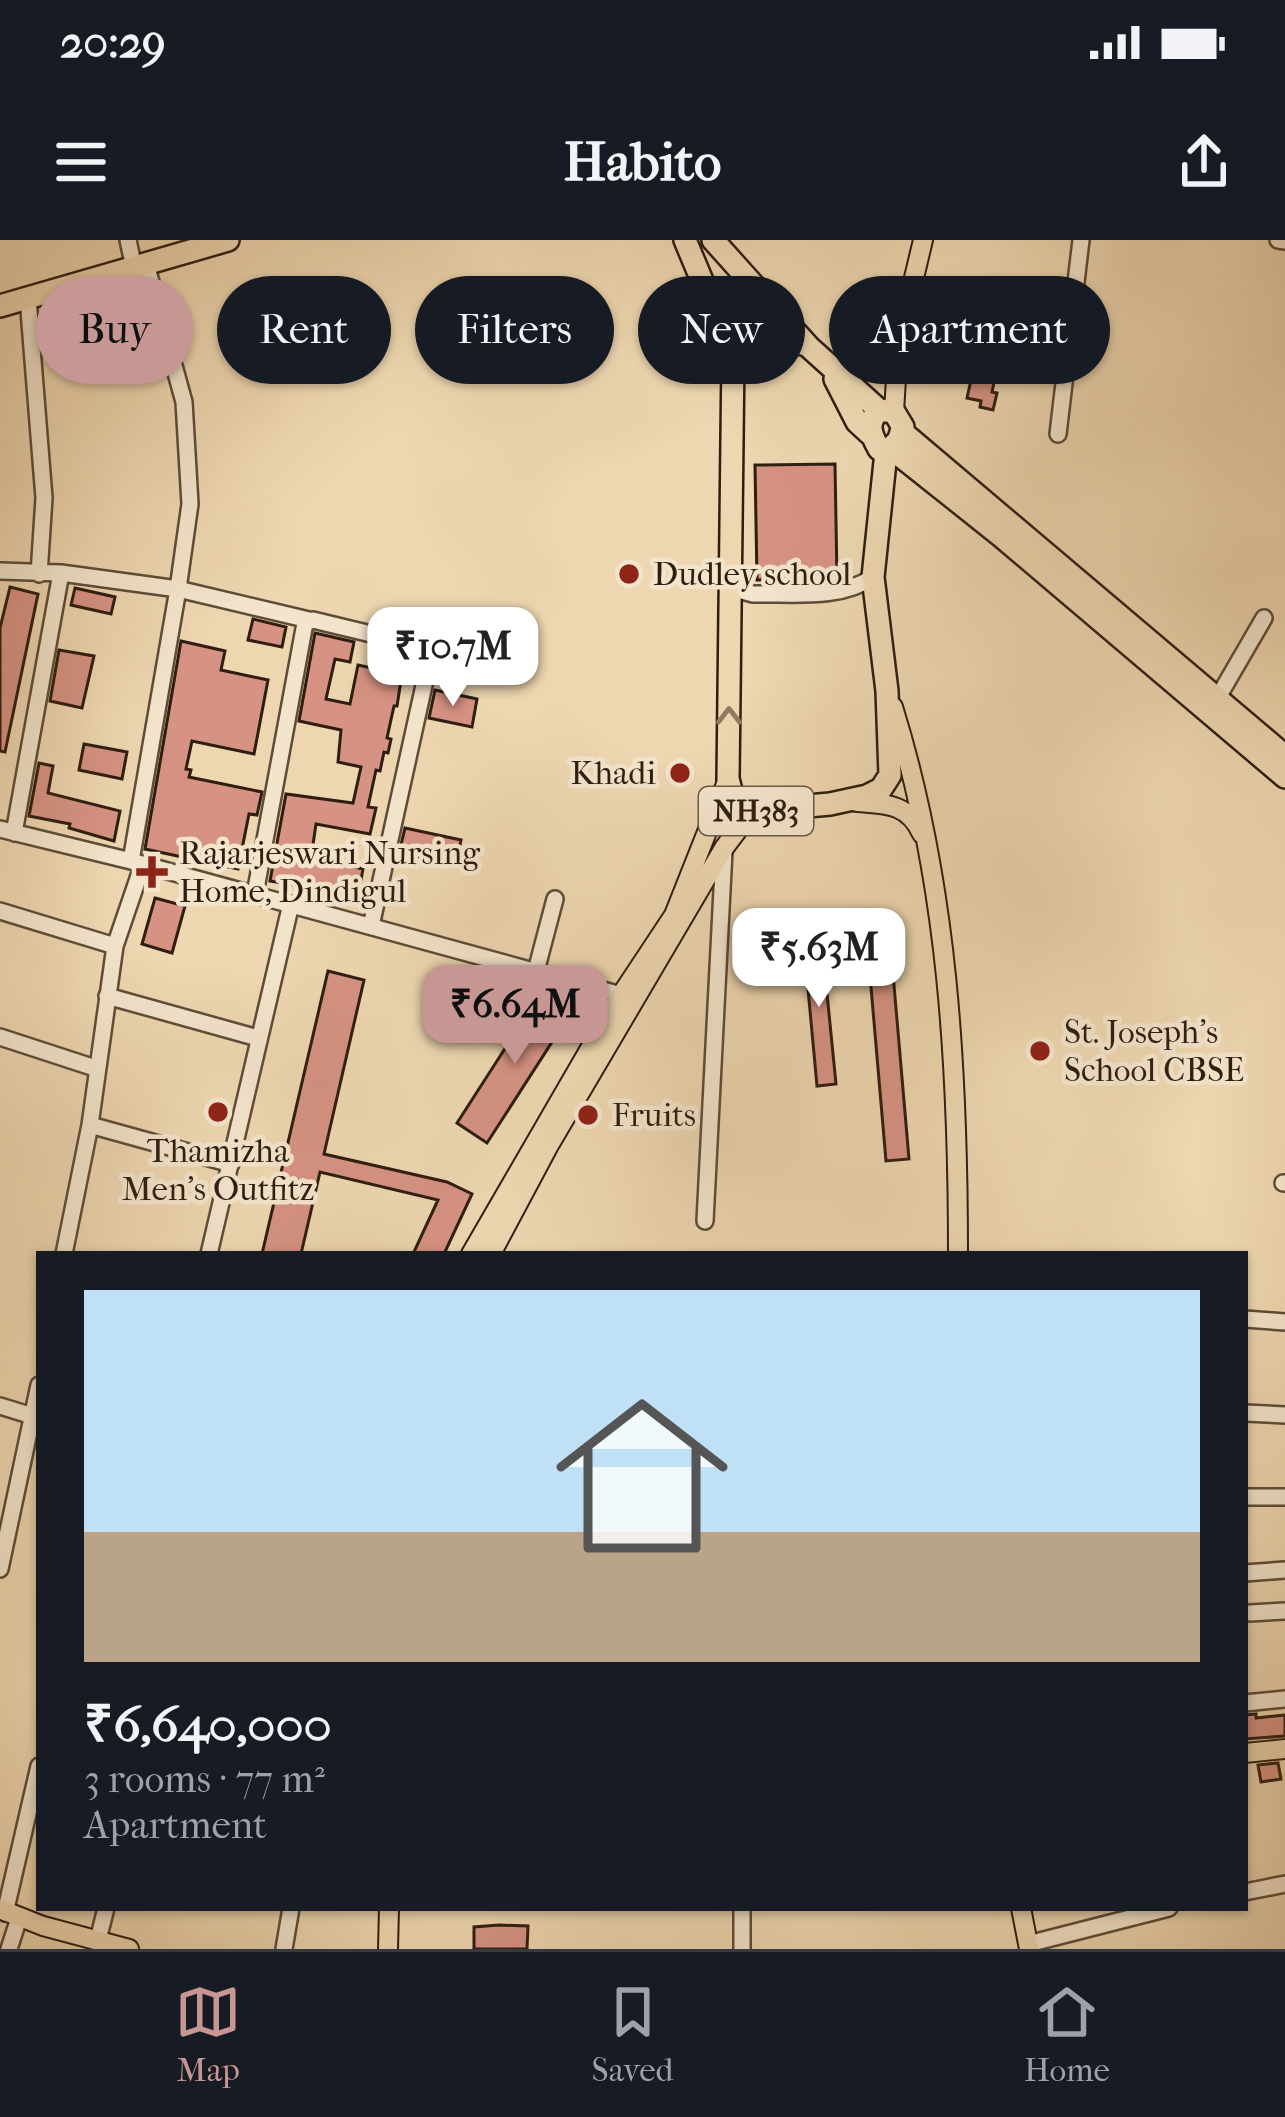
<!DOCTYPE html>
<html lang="en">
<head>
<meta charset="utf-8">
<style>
	:root { --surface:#171b24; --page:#20242c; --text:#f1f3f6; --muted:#9ea1a6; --line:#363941; --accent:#c59692 }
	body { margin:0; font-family:"IM FELL French Canon",serif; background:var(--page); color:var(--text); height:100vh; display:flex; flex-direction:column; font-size:45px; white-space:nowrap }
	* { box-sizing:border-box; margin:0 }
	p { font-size:39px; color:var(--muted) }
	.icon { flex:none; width:66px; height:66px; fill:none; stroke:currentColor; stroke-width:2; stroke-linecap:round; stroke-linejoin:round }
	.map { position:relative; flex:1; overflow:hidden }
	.details { position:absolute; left:36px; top:1011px; width:1212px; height:660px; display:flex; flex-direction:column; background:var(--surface); border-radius:0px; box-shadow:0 3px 9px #0004 }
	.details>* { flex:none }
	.hud { position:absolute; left:36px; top:36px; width:1215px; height:108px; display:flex; gap:24px }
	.price { position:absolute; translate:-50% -102px; padding:0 27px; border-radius:24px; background:#fff; color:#222; font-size:39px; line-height:78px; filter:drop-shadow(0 3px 6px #0008) }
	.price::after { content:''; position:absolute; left:50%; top:72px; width:36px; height:27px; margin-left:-18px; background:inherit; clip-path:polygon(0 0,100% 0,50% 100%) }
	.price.on { background:var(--accent); color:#111 }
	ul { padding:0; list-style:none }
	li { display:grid; align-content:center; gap:24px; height:636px; padding:0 48px }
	li span { display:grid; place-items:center; height:372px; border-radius:0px; color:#555 }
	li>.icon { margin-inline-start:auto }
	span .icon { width:216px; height:216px; fill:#fffc; stroke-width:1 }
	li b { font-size:51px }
	.chip { padding:0 42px; border-radius:54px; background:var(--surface); box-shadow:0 3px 9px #0004; font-size:42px; line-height:108px }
	.chip.on { background:var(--accent); color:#111 }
	.status { display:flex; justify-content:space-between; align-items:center; height:84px; padding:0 60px; background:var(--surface); direction:ltr }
	.status svg { height:33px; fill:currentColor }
	header { display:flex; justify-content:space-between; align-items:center; height:156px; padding:0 48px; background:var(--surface); font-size:54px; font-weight:700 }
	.tab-bar { display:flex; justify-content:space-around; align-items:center; height:168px; border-top:3px solid var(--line); background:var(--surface); font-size:33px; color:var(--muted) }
	.tab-bar a { display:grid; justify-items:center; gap:6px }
	.tab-bar .on { color:var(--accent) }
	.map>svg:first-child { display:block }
	.building { fill:#d69283; stroke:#2e1e10; stroke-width:3 }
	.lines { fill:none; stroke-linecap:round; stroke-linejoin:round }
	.minor-casing { stroke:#5e4c38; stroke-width:20 }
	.major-casing { stroke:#2e1e10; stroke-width:22 }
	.highway-casing { stroke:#2e1e10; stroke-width:26 }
	.minor { stroke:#f3e4cc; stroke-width:15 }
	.major { stroke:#edd6b0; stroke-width:18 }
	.highway { stroke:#edd6b0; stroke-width:21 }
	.oneway { stroke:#8e7a60 }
	.poi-dot { fill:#8f2418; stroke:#f3e4cc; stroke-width:4.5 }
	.labels { text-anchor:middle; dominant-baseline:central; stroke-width:9; stroke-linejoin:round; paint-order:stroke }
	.shield { fill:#f3e4cc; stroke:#695948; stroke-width:3 }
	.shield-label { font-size:30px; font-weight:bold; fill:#2e1e10 }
	.poi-label { font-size:33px; fill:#2e1e10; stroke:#f3e4cc; text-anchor:start }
</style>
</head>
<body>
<div class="status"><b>20:29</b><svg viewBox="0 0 49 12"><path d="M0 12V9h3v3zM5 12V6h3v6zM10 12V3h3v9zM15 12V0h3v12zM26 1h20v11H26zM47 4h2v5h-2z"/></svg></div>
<header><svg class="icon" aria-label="menu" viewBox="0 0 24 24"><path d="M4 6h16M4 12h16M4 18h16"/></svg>Habito<svg class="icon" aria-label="share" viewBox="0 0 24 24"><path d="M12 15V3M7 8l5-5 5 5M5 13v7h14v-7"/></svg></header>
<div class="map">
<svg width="1285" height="1709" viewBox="0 0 1285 1709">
	<rect width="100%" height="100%" fill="#edd6b0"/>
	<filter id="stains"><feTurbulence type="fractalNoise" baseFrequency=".00167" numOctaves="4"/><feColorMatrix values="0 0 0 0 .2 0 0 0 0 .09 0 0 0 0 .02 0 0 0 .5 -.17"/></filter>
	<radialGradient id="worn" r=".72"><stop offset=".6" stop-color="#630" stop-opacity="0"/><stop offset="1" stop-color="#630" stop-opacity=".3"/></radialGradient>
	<!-- building -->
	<path class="building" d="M990 54 1013 58 1004 99 1029 105 1024 124 999 119 992 152 997 153 993 170 980 167 981 161 967 158Z
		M835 224 837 339 757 340 755 225Z
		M10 347 38 354 5 512 0 511V388Z
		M75 348 115 357 111 374 71 365Z
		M253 379 286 387 282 407 248 400Z
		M315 393 354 402 350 422 335 419 326 459 350 464 358 425 381 430 385 410 405 415 397 466H394L387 498 391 499 388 513 384 512 380 531 376 530 368 567 376 568 370 594 316 584 311 618 363 629 357 661 312 652 313 648 270 641 286 554 353 563 361 527 338 522 341 490 299 481Z
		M181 401 225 411 221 430 268 440 254 514 192 501 186 529 191 530 189 537 262 552 257 575 249 574 238 629 145 609Z
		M59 410 94 416 82 468 50 461Z
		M435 450 477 459 472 487 429 478Z
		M84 504 127 512 122 539 79 530Z
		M39 523 53 526 48 553 120 571 114 601 69 588 70 584 29 576Z
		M405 588 461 600 456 625 399 613Z
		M155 658 185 666 172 713 142 704Z
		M821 693 836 844 817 846 803 695Z
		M892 722 909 919 886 921 869 724Z
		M328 731 364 740 324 914 447 942 472 954 444 1014H413L438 960 320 932 301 1014H262Z
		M542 751 572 771 487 903 457 883Z
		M1256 1474V1478L1285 1475V1496L1245 1499V1475Z
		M1278 1523 1281 1539 1261 1542 1258 1525Z
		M499 1685 528 1686 527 1709H474V1687Z"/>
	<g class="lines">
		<defs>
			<path id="minor" d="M128 0 134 28
				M1278 0 1285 1
				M146 24 184 162 190 264 178 349 309 380
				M28 58 44 258 39 334
				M1058 194 1081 0
				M0 331 61 333 178 349 131 621
				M737 335 742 351 753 354C792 353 840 360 873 337
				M1217 459 1264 378
				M0 589 131 621 621 755
				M14 593 61 333
				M255 654 305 383 313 380 425 407 430 418 371 686
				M0 671 115 706
				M536 731 555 659
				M107 756 258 798
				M0 797 95 828
				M90 885 231 924
				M1283 943H1285
				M705 981 724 611
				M64 1014 90 885 115 706 143 624
				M209 1014 291 664
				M1245 1079 1285 1082
				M0 1166 39 1178
				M1245 1173 1285 1175
				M1245 1257H1285
				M0 1329 39 1145
				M1245 1333 1285 1330
				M1250 1373 1285 1371
				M1245 1463 1285 1459
				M1245 1652 1285 1644
				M742 1668V1709
				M5 1673 39 1526
				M98 1700 106 1668
				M1028 1704 1169 1668
				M9 1709 19 1678
				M284 1709 291 1668"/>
			<path id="major" d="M894 172 898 105 923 0
				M893 467C948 644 958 829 958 1014
				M857 562C887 564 909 564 922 594
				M471 1014 621 755 674 675 728 539
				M491 1014 548 907 724 608 752 571
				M1245 1513 1285 1509
				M1021 1668 1029 1709
				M0 1669 43 1686 129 1709
				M388 1709 389 1668"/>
			<path id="highway" d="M685 0 733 115 728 539 732 554 752 571 830 564 867 556 881 549 890 535 887 451 873 337 886 212
				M713 0 809 107 879 170
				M0 66 228 0
				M733 115 764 94 802 104
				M835 139 857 182 870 194
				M879 170 894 172 903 187 898 201 886 212 879 209C871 195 866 183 879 170Z
				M901 191 1285 516
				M893 210 1001 296 1285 537"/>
		</defs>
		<!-- minor casing -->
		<use href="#minor" class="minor-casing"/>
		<!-- major casing -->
		<use href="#major" class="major-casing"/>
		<!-- highway casing -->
		<use href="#highway" class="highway-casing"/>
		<!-- minor -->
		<use href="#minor" class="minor"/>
		<!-- major -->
		<use href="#major" class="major"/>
		<!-- highway -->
		<use href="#highway" class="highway"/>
	</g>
	<!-- one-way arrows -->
	<defs><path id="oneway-chevron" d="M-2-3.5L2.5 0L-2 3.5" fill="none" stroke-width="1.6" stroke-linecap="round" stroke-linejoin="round" transform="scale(3)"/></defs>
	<use class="oneway" href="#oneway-chevron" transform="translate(729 476) rotate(-90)"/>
	<!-- markers -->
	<g class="poi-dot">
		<circle cx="629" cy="334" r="12"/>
		<circle cx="680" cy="533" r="12"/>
		<path d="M146 614h12v12h12v12h-12v12h-12v-12h-12v-12h12z"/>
		<circle cx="1040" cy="811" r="12"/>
		<circle cx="218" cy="872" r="12"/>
		<circle cx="588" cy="875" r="12"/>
	</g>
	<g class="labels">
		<!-- shield labels -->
		<rect class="shield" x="699" y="547" width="114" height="48" rx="9"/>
		<g class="shield-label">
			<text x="756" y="571">NH383</text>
		</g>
		<!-- poi labels -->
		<g class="poi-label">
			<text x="653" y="334">Dudley school</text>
			<text x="656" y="533" text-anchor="end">Khadi</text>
			<text x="179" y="613">Rajarjeswari Nursing<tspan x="179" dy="38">Home, Dindigul</tspan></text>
			<text x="1064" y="792">St. Joseph's<tspan x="1064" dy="38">School CBSE</tspan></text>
			<text x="612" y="875">Fruits</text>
			<text x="218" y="911" text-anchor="middle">Thamizha<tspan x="218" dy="38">Men's Outfitz</tspan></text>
		</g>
	</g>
	<rect width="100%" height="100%" filter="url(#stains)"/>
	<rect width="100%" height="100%" fill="url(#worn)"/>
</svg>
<b class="price" style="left:453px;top:469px">₹10.7M</b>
<b class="price" style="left:819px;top:770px">₹5.63M</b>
<b class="price on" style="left:515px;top:827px">₹6.64M</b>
<div class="hud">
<a class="chip on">Buy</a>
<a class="chip">Rent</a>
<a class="chip">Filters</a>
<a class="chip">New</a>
<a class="chip">Apartment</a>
</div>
<section class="details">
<ul>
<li><span style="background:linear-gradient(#bfe0f5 65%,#b9a48a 0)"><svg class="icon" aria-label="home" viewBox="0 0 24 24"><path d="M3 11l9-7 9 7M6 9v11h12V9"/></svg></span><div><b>₹6,640,000</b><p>3 rooms · 77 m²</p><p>Apartment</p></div></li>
</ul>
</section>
</div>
<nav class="tab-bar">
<a class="on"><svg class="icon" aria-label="map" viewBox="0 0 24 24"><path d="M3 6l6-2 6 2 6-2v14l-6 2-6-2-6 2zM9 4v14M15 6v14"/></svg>Map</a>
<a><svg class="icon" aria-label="saved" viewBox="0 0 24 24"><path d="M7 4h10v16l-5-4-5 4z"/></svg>Saved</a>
<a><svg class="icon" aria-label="home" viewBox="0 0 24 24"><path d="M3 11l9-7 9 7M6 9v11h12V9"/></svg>Home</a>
</nav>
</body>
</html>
